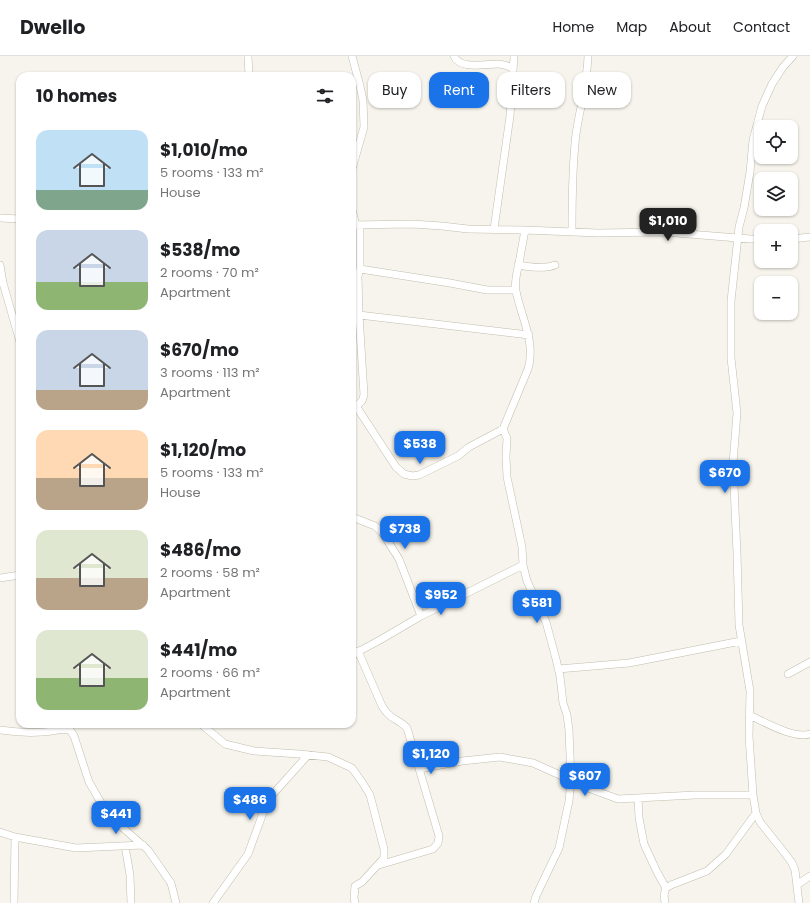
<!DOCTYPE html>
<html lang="en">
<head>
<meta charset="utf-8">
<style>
	:root { --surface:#fff; --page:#f6f6f6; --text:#202124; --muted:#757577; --line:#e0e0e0; --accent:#1a73e8 }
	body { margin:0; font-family:Poppins,sans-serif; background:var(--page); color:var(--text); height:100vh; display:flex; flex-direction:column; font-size:15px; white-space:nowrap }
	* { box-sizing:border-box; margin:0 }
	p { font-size:13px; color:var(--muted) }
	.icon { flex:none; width:22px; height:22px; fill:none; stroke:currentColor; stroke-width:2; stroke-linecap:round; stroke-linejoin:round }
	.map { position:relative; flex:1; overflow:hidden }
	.panel { position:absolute; left:16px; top:16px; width:340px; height:656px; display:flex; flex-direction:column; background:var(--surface); border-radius:12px; box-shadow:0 1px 3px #0004 }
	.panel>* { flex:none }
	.hud { position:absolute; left:368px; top:16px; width:380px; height:36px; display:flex; gap:8px }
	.fabs { position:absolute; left:754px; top:64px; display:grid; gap:8px }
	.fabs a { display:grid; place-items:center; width:44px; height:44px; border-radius:8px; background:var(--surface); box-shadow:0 1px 3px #0004; font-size:20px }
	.price { position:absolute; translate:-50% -34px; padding:0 9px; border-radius:8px; background:var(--accent); color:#fff; font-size:13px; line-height:26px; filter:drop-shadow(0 1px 2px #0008) }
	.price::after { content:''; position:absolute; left:50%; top:24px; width:12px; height:9px; margin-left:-6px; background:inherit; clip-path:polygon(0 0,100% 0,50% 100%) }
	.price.selected { background:#222; color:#fff }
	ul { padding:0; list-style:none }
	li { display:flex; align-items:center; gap:12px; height:100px; padding:0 20px }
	li span { display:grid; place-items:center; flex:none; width:112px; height:80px; border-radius:12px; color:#555 }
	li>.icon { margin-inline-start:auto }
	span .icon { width:48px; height:48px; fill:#fffc; stroke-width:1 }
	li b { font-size:17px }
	h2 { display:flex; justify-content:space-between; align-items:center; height:48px; padding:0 20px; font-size:17px }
	.pill { padding:0 14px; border-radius:12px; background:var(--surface); box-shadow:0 1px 3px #0004; font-size:14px; line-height:36px }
	.pill.selected { background:var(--accent); color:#fff }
	header { display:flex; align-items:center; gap:24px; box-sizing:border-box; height:56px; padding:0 20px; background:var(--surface); border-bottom:1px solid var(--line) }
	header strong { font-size:19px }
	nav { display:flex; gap:22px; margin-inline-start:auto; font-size:14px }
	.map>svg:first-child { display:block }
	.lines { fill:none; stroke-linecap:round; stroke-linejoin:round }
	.minor-casing { stroke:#c2bdad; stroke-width:8 }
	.minor { stroke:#fff; stroke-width:7 }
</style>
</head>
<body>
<header>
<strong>Dwello</strong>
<nav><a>Home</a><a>Map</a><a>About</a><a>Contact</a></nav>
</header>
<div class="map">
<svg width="810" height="847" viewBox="0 0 810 847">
	<rect width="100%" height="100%" fill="#f6f4ec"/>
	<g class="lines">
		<defs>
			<path id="minor" d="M248 0 249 20
				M352 0 360 30 363 44 364 71 352 113
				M454 0C460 14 485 8 498 8 503 8 508 10 513 12
				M352 154 356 169
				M0 162 20 163
				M352 169 412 168 442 170 468 173 525 174 598 177 664 176 750 183H761
				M494 173 510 60 514 0
				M525 174C523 185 521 196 519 207 517 216 514 226 516 235 521 261 536 286 528 313L503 373 507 382 506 401 507 421 522 491 523 509 527 525 546 566 556 603 560 620 563 647 567 659 569 674 571 724 569 745 559 792 536 840 534 847
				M572 176C572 143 572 111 576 78 580 52 587 27 588 0
				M791 183 810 181
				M0 209 3 227 20 286
				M518 209C529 211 545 213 555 209
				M360 213 450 227 487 234H516
				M359 259 529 279
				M353 349 356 350 362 345 364 339 359 259 358 220 360 213V169
				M356 350 396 411 404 418 412 420 419 419 458 400 469 391 503 373
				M352 461 375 470 382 476 399 503 421 560
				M0 522 20 519
				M358 595 382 650C384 653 386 656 388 658 394 664 401 665 407 672L439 780 438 787 433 793 379 809
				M352 599 380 584 421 560 523 509
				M558 613 629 607 741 585
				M788 618 810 606
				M749 659C765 666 793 683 810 678
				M201 668 225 688 254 695 299 698 328 701 352 712 362 726 370 739 384 793V802L362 826 355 830 354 842 355 847
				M0 674C14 676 28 677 42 676 52 676 59 672 70 674L74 680 89 726 104 752 114 764 148 794 171 827 176 847
				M419 713 462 705 500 701 533 707 571 724 580 729 618 743 695 739H753
				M638 742 639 762 644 788 657 816 666 832
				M756 757 760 766 787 800 792 807 795 814 799 847
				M0 776 15 781 76 792 143 789
				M125 790 130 819 131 847
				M797 829 810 820
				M14 847 15 781
				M213 847 248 798 267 746 273 738 308 699
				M665 847 664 839 666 832 671 829 707 815 726 798 756 757 753 739 749 680 750 635 739 569 737 497 733 407 737 357 731 302V245L739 171 744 152 750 116 753 84 762 50 772 28 783 11 793 0"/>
		</defs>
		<!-- minor casing -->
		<use href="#minor" class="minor-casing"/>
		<!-- minor -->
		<use href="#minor" class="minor"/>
	</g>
</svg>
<div class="fabs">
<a><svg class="icon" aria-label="locate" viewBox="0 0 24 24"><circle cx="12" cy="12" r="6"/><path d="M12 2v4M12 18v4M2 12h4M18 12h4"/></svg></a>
<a><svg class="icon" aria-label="layers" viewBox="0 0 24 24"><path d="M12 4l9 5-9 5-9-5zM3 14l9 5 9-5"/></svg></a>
<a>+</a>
<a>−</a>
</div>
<b class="price selected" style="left:668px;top:186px">$1,010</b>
<b class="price" style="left:420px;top:409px">$538</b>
<b class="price" style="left:725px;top:438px">$670</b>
<b class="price" style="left:405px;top:494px">$738</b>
<b class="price" style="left:441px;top:560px">$952</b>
<b class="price" style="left:537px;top:568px">$581</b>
<b class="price" style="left:431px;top:719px">$1,120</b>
<b class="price" style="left:585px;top:741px">$607</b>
<b class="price" style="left:250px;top:765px">$486</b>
<b class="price" style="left:116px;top:779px">$441</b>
<div class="hud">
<a class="pill">Buy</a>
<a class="pill selected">Rent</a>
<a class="pill">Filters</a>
<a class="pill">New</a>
</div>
<section class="panel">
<h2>10 homes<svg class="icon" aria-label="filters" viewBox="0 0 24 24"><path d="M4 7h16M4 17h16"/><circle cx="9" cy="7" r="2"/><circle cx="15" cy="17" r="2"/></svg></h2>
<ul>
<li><span style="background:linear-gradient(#bfe0f5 75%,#7fa58c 0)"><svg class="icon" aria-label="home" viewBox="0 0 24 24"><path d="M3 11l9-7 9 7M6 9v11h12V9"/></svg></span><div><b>$1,010/mo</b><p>5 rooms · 133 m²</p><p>House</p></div></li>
<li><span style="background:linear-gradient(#c9d6e8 65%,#8fb573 0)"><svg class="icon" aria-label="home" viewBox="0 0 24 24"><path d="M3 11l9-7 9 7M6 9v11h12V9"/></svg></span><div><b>$538/mo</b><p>2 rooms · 70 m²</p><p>Apartment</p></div></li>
<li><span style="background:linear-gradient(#c9d6e8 75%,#b9a48a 0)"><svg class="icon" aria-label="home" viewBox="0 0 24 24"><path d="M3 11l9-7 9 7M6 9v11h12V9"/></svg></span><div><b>$670/mo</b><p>3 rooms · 113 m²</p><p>Apartment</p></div></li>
<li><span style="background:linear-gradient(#ffd9b3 60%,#b9a48a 0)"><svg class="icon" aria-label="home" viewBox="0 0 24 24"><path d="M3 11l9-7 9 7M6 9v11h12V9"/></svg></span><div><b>$1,120/mo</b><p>5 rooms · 133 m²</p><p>House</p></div></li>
<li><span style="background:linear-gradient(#dfe7d0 60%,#b9a48a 0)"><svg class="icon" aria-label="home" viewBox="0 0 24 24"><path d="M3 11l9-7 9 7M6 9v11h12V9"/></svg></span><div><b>$486/mo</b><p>2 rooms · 58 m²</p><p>Apartment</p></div></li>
<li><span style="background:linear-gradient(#dfe7d0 60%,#8fb573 0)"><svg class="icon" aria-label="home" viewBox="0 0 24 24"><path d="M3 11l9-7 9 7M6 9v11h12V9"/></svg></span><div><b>$441/mo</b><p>2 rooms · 66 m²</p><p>Apartment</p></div></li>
</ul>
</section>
</div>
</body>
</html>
